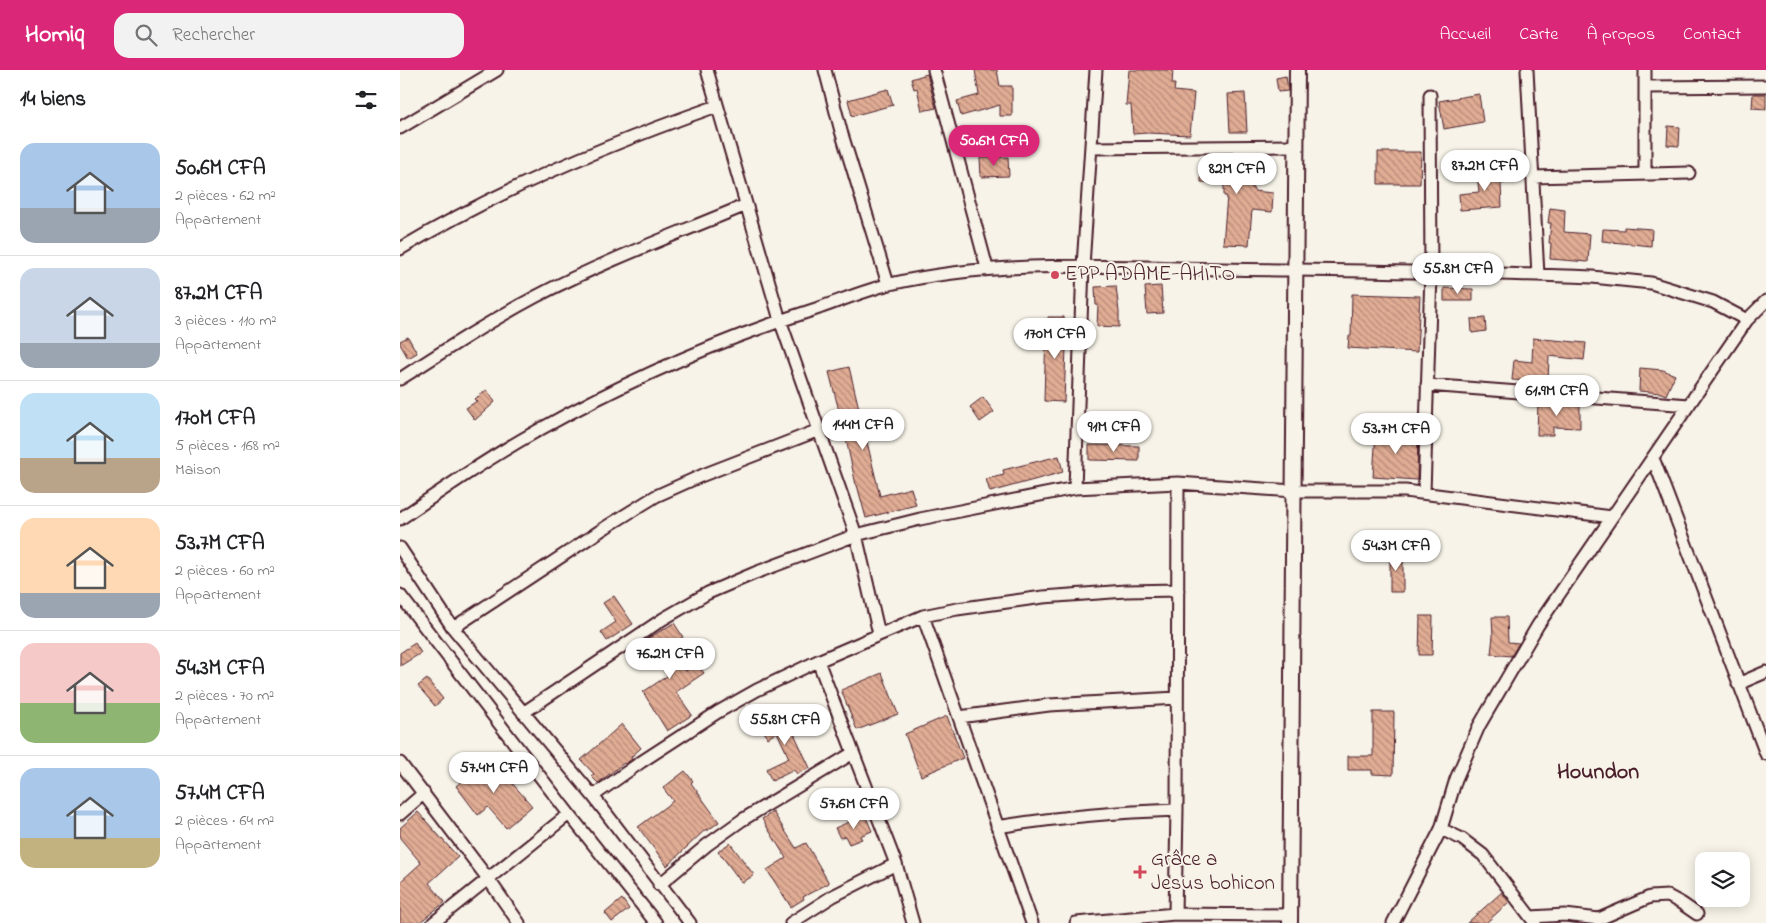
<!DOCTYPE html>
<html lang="fr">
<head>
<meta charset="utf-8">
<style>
	:root { --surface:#fff; --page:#f2f2f2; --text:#202124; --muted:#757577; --line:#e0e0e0; --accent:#db2777 }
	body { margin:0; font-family:"Indie Flower",sans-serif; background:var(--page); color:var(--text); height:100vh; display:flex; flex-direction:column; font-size:19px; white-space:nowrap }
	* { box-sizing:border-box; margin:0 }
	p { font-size:16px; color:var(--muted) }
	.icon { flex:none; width:28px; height:28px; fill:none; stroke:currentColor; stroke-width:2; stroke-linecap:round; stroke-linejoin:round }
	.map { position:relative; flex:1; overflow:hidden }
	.sheet { display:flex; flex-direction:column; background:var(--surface); width:400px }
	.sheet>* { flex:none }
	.buttons { position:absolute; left:1295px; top:782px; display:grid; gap:10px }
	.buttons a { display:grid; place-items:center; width:55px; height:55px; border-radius:10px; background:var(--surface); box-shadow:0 2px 12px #0003; font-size:25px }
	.price { position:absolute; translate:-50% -42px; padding:0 11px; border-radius:18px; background:#fff; color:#222; font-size:16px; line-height:32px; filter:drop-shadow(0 1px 2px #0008) }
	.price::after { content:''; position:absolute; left:50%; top:30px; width:15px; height:11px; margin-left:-8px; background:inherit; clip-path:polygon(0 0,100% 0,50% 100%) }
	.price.on { background:var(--accent); color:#fff }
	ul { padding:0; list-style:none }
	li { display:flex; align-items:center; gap:15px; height:125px; padding:0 20px }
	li+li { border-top:1px solid var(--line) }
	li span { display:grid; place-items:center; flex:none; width:140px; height:100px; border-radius:15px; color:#555 }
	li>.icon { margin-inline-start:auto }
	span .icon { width:60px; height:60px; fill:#fffc; stroke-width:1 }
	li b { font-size:21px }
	h2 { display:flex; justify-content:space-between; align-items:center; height:60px; padding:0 20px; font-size:21px }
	header { display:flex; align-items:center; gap:30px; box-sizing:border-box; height:70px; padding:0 25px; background:var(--accent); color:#fff }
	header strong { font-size:24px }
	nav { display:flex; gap:28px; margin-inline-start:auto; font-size:18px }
	.search { width:350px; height:45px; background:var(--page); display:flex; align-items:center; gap:12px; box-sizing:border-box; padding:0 18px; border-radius:15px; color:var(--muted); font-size:19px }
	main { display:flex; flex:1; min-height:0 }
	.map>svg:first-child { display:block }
	.building { fill:url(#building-back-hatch); stroke:#4a1f2b }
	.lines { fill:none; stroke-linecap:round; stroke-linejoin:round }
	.minor-casing { stroke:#4a1f2b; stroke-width:15 }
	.major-casing { stroke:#4a1f2b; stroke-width:18 }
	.minor { stroke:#f7f3e8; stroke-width:11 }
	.major { stroke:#f7f3e8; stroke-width:14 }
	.poi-dot { fill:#d1495b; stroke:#f7f3e8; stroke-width:2 }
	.labels { text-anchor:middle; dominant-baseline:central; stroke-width:4; stroke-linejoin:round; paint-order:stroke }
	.poi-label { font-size:21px; fill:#4a1f2b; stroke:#f7f3e8; text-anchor:start }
	.neighbourhood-label { font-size:22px; font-weight:bold; fill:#4a1f2b; stroke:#f7f3e8 }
</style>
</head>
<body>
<header>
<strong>Homiq</strong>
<div class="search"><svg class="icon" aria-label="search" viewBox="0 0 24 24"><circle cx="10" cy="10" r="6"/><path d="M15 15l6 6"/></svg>Rechercher</div>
<nav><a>Accueil</a><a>Carte</a><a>À propos</a><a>Contact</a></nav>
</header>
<main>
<section class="sheet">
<h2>14 biens<svg class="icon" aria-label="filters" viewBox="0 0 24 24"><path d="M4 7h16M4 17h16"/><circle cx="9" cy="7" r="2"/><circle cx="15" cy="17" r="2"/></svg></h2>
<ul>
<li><span style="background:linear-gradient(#a9c7e8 65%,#9aa5b1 0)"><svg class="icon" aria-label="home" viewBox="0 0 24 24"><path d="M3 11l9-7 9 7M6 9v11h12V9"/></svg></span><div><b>50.6M CFA</b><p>2 pièces · 62 m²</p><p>Appartement</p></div></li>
<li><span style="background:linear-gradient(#c9d6e8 75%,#9aa5b1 0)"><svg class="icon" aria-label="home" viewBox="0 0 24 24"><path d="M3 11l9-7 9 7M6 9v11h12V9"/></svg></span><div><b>87.2M CFA</b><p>3 pièces · 110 m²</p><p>Appartement</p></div></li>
<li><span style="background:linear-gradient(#bfe0f5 65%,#b9a48a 0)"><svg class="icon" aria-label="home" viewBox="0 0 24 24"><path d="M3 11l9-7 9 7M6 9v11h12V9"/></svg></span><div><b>170M CFA</b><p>5 pièces · 168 m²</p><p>Maison</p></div></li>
<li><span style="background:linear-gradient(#ffd9b3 75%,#9aa5b1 0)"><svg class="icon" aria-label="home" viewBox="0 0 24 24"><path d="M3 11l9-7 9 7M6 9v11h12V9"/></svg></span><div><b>53.7M CFA</b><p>2 pièces · 60 m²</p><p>Appartement</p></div></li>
<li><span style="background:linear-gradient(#f6c9c9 60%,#8fb573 0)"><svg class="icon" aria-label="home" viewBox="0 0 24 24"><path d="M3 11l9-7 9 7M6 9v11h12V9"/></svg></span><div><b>54.3M CFA</b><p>2 pièces · 70 m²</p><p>Appartement</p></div></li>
<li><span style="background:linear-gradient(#a9c7e8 70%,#c2b280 0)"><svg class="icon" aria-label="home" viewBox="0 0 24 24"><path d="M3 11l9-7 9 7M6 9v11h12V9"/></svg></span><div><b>57.4M CFA</b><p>2 pièces · 64 m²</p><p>Appartement</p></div></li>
</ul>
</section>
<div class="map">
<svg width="1366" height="853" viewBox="0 0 1366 853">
	<defs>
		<pattern id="building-back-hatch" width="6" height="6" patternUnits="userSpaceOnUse" patternTransform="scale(1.25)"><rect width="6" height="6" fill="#e0ac94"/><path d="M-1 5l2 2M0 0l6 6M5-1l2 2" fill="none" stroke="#b88b79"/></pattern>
	</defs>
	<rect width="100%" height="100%" fill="#f7f3e8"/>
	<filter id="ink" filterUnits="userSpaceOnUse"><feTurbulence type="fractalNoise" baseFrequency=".02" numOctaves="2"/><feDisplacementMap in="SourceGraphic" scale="10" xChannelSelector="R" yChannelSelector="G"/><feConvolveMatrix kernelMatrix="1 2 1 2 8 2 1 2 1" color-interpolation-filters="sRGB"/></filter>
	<g filter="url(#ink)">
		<!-- building -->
		<path class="building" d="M575 0H597L600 16H612V46H600V35L561 46 557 31 579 25Z
			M729 0H773L772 14H775L774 21 794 23 790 65 748 63 733 64 731 35H726Z
			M527 4 536 38 522 41 517 18 514 19 511 9Z
			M886 6 888 21 878 22 876 8Z
			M488 19 493 35 452 46 448 30Z
			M845 23 847 62H830L828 24Z
			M1079 24 1083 52 1044 59 1039 31Z
			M1353 24H1366V39L1352 38Z
			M1268 56 1280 57 1279 76 1267 75Z
			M978 82H1021L1020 114H978Z
			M836 84H855L852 119H854V121L873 123 872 142 852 140 849 175 823 174 827 126H824V113L801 112V90L836 91Z
			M608 87 609 106 581 107 580 88Z
			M1104 101 1105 113H1101L1102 137 1060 140 1059 124 1079 122 1077 103Z
			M1150 138 1165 140 1164 162 1190 164 1188 192 1150 189 1151 173H1149L1151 153H1148Z
			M1224 157 1252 159 1251 176 1202 171 1203 159 1224 160Z
			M716 216 719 242V257L697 256 698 235H696L695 217Z
			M761 216 763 243 747 244 745 217Z
			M1044 218 1073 219V231H1044Z
			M952 224 1020 226 1017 282 948 278 949 266H951Z
			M648 247H664L666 278 664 332 644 331 646 258H648Z
			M1085 248 1086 261 1072 263 1071 249Z
			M8 267 17 283 8 288 0 274V271Z
			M1133 268 1186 273 1184 290 1149 286 1148 312 1112 310 1114 290 1132 292Z
			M449 297 480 426 511 418 516 435 466 448 457 415H456L444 360 429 302Z
			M1240 298 1263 300 1275 305 1266 325 1261 323 1239 321Z
			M87 320 95 332 75 350 66 338 77 331 75 329Z
			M583 327 594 342 580 352 570 337Z
			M1138 331 1180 334V358L1153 357V365H1137Z
			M976 361 1018 363 1017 410 973 407Z
			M689 375 739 376V391L689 390Z
			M659 386 663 402 590 422 586 409 604 405 603 400Z
			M990 481H1003V522H990Z
			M214 526 233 554 207 571 201 562 216 552 203 533Z
			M1020 546H1033L1032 585H1019Z
			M1092 547H1107L1108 572 1119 573 1111 586 1091 584 1093 566Z
			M274 553 283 567 270 576 286 601 297 593 304 603 276 622 292 645 267 661 243 622 270 604 247 569Z
			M15 573 21 583 0 596V583Z
			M482 603 498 644 457 660 441 620Z
			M27 609 43 629 35 636 18 616Z
			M387 639 395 652 390 655 410 698 397 704 394 700 372 711 366 699 389 688 377 662 368 668 360 655Z
			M973 642H994L993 705 972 704V700H948V686H973Z
			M547 646 563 688 521 706 505 664Z
			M222 654 241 678 231 687 232 689 225 694 224 693 198 713 191 706 194 704 181 690Z
			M91 689 132 736 106 758 88 737 78 745 56 716Z
			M285 701 293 711 291 713 319 752 307 761 306 759 267 796 238 757 273 731 263 718Z
			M18 742 58 787 29 813 45 832 19 853H0V812L21 793 0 768V758Z
			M373 742 396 778 406 773 429 813 403 827 404 829 391 837 367 800 386 788 362 749Z
			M465 745 472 761 460 766 462 769 449 774 445 766 440 768 435 758Z
			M330 773 354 805 342 813 318 781Z
			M1102 822 1109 832 1086 853H1067Z
			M222 829 229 839 212 852 205 843Z"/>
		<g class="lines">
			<defs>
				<path id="minor" d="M307 0 380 250 456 465 479 564
					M425 0 441 61 488 214
					M534 0 587 198
					M1127 0 1138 205
					M1245 0V104
					M1245 17 1366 16
					M0 58 97 0
					M691 78 897 76
					M1132 107 1289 103
					M0 179C100 119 208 74 317 36
					M0 309C45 280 90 251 137 226 204 191 277 164 346 135
					M1027 315 1289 335
					M1253 388 1366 684
					M675 418 683 196 696 0
					M1024 423 1031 203 1030 25
					M0 449C45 418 90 387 137 361 226 311 321 269 419 238 442 230 466 220 490 214 599 189 711 197 822 199 945 201 1068 202 1192 207L1251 213 1313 232 1347 250
					M0 478 53 558 193 726 290 853
					M0 525 169 744 256 853
					M523 546 632 853
					M53 558 206 457 256 426 303 405 419 360
					M418 591 496 794 513 853
					M1338 614 1366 602
					M123 643 263 549 308 523 355 503 456 465 520 449 675 418 778 413 894 421H1005L1212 447
					M559 647 649 635 777 628
					M0 693 89 810 119 853
					M193 726 241 692 318 642 357 620 418 591 523 546 557 539 643 527 726 521 778 520
					M0 744 24 723
					M597 757C657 747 717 742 777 740
					M1041 759 1062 769 1083 785 1135 853
					M259 815 307 775 342 750 453 683
					M775 844 777 740 778 413
					M1131 847 1165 845 1199 849 1250 827 1268 826 1281 833 1297 844
					M33 853 169 744
					M391 853 433 826 496 794
					M676 853 775 844 890 845
					M993 853 1041 759 1056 709 1079 656 1138 555 1347 250 1366 231"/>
				<path id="major" d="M890 853 897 0"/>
			</defs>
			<!-- minor casing -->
			<use href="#minor" class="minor-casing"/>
			<!-- major casing -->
			<use href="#major" class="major-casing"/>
			<!-- minor -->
			<use href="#minor" class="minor"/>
			<!-- major -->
			<use href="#major" class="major"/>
		</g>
	</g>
	<!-- markers -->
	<g class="poi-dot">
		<circle cx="655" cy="205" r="5"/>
		<path d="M737.5 794.5h5v5h5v5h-5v5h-5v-5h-5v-5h5z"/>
	</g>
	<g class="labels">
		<!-- poi labels -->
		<g class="poi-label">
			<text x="665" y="205">EPP ADAME-AHITO</text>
			<text x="751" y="790">Grâce a<tspan x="751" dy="24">Jesus bohicon</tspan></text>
		</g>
		<!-- neighbourhood labels -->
		<g class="neighbourhood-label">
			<text x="1198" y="703">Houndon</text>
		</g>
	</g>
</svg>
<div class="buttons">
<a><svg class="icon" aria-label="layers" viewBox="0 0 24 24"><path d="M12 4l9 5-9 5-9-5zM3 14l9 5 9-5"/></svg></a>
</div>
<b class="price on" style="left:594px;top:97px">50.6M CFA</b>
<b class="price" style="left:1085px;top:122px">87.2M CFA</b>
<b class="price" style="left:837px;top:125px">82M CFA</b>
<b class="price" style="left:1058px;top:225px">55.8M CFA</b>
<b class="price" style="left:655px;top:290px">170M CFA</b>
<b class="price" style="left:1157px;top:347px">61.9M CFA</b>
<b class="price" style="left:463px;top:381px">144M CFA</b>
<b class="price" style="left:714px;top:383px">91M CFA</b>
<b class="price" style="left:996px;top:385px">53.7M CFA</b>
<b class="price" style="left:996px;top:502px">54.3M CFA</b>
<b class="price" style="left:270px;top:610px">76.2M CFA</b>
<b class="price" style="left:385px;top:676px">55.8M CFA</b>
<b class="price" style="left:94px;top:724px">57.4M CFA</b>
<b class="price" style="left:454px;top:760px">57.6M CFA</b>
</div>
</main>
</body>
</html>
